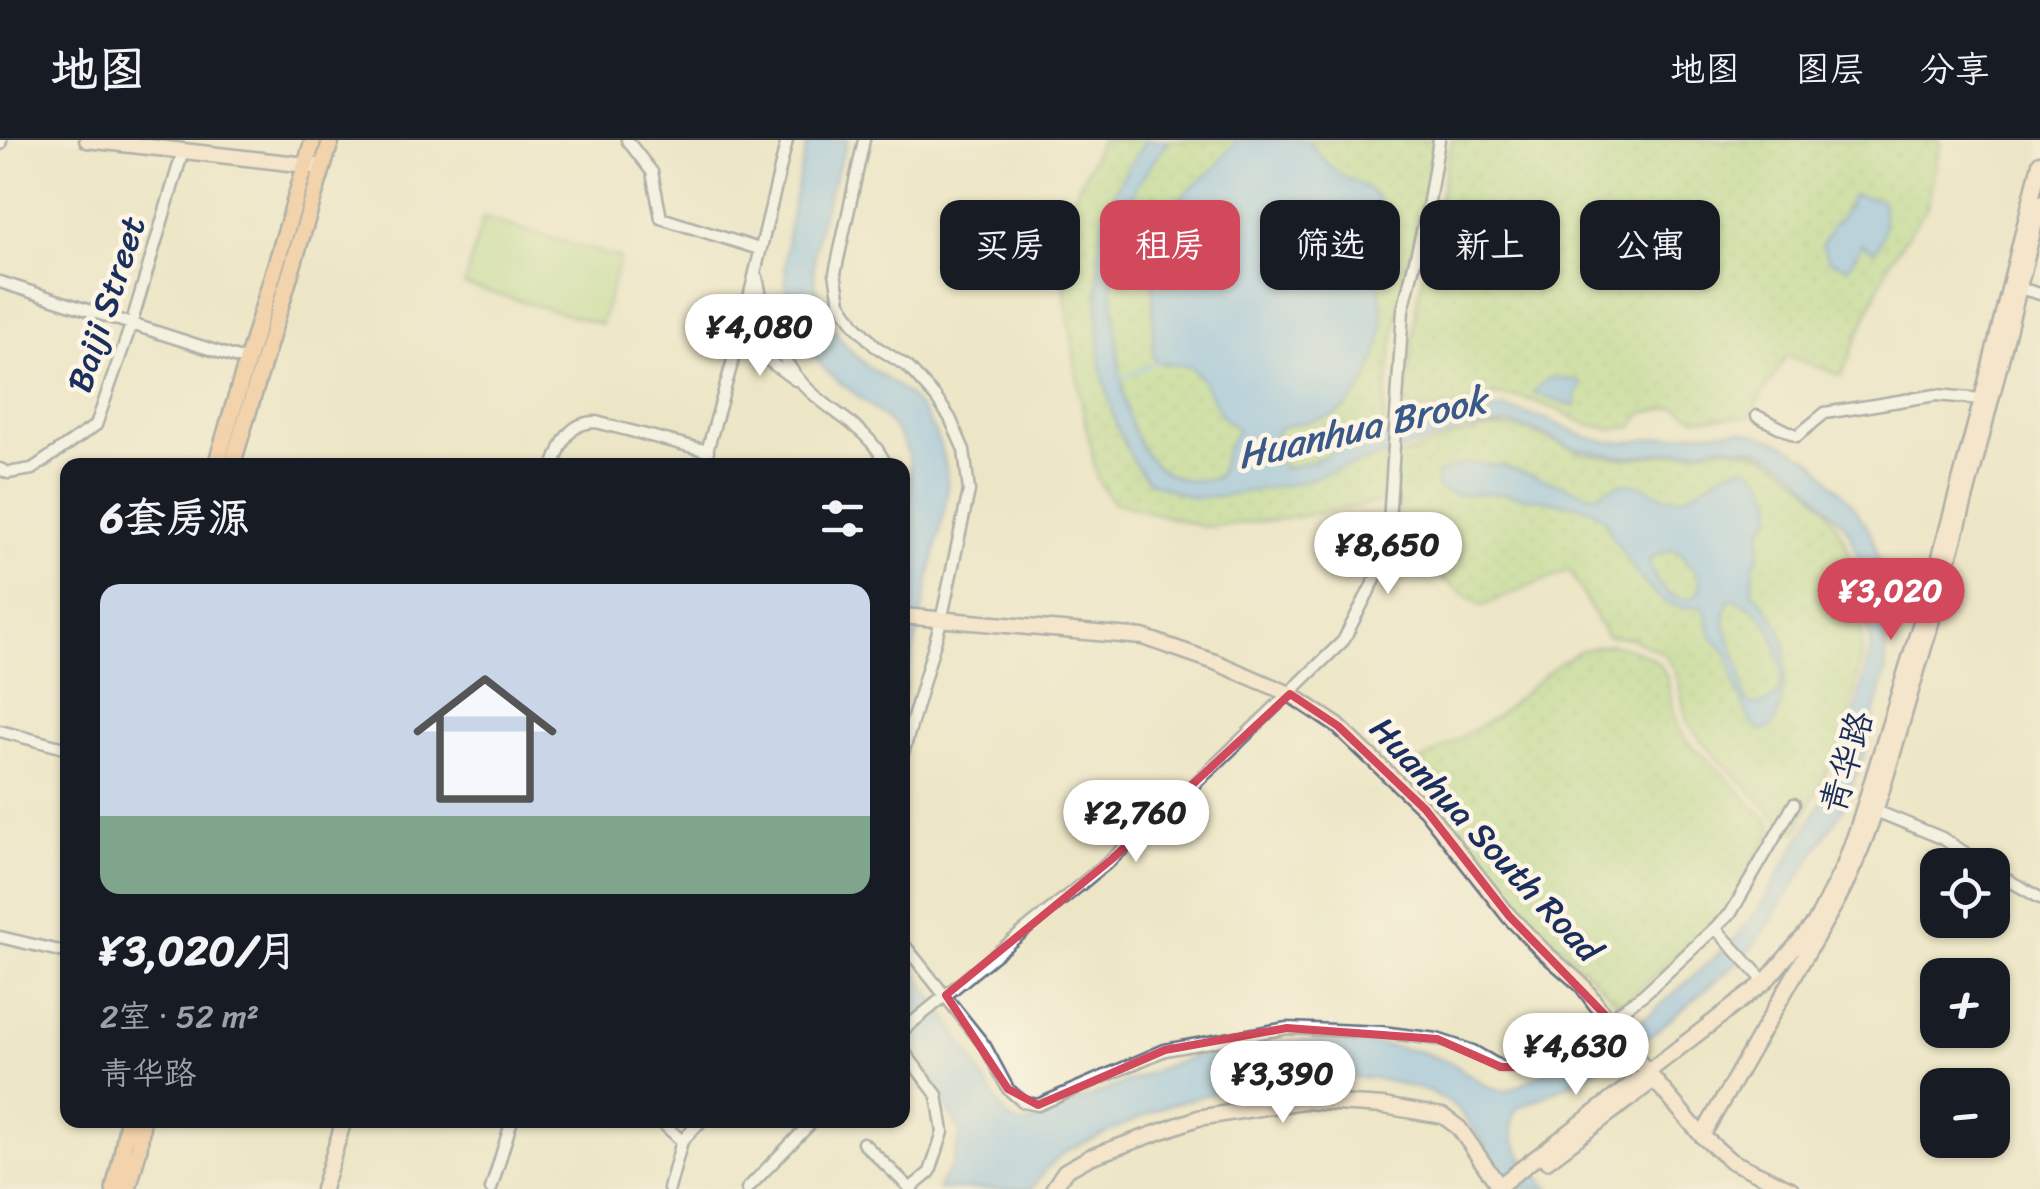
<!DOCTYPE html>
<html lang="zh">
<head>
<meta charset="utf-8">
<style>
	:root { --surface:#171b24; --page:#20242c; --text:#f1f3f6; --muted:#9ea1a6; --line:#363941; --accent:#d1495b }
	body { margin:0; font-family:Sriracha,"LXGW WenKai TC",sans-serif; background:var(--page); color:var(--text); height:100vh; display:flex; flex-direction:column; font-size:38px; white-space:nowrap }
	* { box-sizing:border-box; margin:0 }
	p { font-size:32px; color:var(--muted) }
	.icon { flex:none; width:55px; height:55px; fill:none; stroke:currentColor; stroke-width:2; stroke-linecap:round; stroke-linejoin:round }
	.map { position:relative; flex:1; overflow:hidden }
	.details { position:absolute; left:60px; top:318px; width:850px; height:670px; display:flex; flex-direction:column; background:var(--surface); border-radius:20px; box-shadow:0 2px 8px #0004 }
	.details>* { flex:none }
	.guide { position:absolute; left:940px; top:60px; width:950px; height:90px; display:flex; gap:20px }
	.controls { position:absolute; left:1920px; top:708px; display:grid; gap:20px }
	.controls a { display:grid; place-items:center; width:90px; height:90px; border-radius:20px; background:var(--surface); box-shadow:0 2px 8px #0004; font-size:50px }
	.price { position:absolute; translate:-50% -85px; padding:0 22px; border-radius:35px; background:#fff; color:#222; font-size:32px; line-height:65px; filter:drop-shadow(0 2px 5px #0008) }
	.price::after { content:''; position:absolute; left:50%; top:60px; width:30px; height:22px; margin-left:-15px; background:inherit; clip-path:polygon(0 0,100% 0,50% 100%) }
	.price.selected { background:var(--accent); color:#fff }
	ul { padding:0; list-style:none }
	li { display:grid; align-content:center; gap:20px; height:530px; padding:0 40px }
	li span { display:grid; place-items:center; height:310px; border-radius:20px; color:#555 }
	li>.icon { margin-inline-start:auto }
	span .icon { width:180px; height:180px; fill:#fffc; stroke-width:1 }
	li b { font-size:42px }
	h2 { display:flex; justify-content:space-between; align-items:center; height:120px; padding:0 40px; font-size:42px }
	.pill { padding:0 35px; border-radius:20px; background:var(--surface); box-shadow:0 2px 8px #0004; font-size:35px; line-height:90px }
	.pill.selected { background:var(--accent); color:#fff }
	header { display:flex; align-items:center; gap:60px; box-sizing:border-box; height:140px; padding:0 50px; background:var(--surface); border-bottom:2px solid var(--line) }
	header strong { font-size:48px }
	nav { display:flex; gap:55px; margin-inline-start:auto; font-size:35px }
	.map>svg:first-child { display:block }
	.park { fill:url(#park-dots); stroke:#658472; stroke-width:2.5 }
	.pitch { fill:#afda85; stroke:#658472; stroke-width:2.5 }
	.water { fill:#7ebbf1; stroke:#4c75a8; stroke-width:2.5; fill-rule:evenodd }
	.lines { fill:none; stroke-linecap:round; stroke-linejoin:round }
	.stream { stroke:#7ebbf1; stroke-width:2.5 }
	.street-casing { stroke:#646f82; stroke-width:15 }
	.secondary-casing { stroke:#646f82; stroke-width:19 }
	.primary-casing { stroke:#646f82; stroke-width:20 }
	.street { stroke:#fff; stroke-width:10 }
	.secondary { stroke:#fde4d0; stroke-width:14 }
	.primary { stroke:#f9bc8a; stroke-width:15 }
	.marked { fill:none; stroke:#d1495b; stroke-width:8; stroke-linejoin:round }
	.labels { text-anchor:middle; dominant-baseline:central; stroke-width:9; stroke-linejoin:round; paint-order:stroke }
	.street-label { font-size:35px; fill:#1b2f5e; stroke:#fcf5e5 }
	.water-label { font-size:38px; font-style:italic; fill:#39598a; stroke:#fcf5e5 }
</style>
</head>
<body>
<header>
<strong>地图</strong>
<nav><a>地图</a><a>图层</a><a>分享</a></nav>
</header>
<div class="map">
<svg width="2040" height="1049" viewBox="0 0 2040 1049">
	<defs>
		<pattern id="park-dots" width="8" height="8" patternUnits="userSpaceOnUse" patternTransform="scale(2.5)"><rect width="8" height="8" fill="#afda85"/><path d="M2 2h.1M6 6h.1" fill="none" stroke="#96bb75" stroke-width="1.8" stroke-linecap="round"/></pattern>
	</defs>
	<rect width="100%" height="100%" fill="#fcf5e5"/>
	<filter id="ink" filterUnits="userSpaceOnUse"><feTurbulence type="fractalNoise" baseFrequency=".01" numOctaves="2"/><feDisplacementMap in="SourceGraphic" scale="20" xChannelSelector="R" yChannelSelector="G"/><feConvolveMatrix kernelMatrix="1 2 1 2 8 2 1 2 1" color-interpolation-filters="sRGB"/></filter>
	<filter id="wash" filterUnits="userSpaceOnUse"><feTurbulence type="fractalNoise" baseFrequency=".0048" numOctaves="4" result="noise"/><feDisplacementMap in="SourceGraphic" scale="40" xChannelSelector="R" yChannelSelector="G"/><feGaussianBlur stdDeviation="2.25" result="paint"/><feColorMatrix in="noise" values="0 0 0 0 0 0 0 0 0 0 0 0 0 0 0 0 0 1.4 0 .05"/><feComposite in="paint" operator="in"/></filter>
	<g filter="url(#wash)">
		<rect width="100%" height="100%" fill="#ede6c6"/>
		<!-- park -->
		<path class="park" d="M1101 0H1436C1414 104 1384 210 1382 317L1402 316 1453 297 1490 288H1514L1539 295 1582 313 1627 319 1727 307 1759 313 1777 322 1802 341 1826 367 1846 403 1861 464 1862 517 1846 592 1797 692 1780 681 1701 600 1687 581 1676 532 1664 513 1631 498 1606 496 1569 430 1482 466 1440 437 1392 423 1400 364 1382 362 1285 379 1205 387 1112 362 1097 339 1080 255 1060 117 1070 64Z
			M1452 0H1941L1927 67 1890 121 1841 236 1787 215 1749 277 1696 278 1676 267 1643 273 1633 287 1611 289 1586 284 1556 269 1525 258 1495 255 1447 270H1423L1405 265 1417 163Z
			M1610 504C1698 521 1650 556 1690 604 1695 610 1702 614 1708 619 1730 641 1752 664 1774 687L1728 771 1627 860 1616 861 1520 767 1408 629 1497 576 1554 527 1579 511Z"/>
		<!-- pitch -->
		<path class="pitch" d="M483 78 620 118 601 184 464 145Z"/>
		<!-- water -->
		<path class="water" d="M808 0H848C834 42 812 89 814 134 817 170 839 203 866 225 880 235 897 245 910 257 936 284 952 325 946 362L903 559C903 521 903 483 903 445 903 428 901 409 903 392 905 364 917 337 906 309 893 278 862 260 837 240 757 176 789 84 808 0Z
			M1146 0H1169C1145 33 1119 67 1113 108 1109 135 1114 166 1117 193 1121 243 1124 329 1187 340 1197 342 1208 339 1218 337L1226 309 1238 289 1222 277 1204 242 1191 227 1158 222 1153 217V115L1181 57 1217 26 1237 0H1306C1317 10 1326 24 1338 33 1350 41 1368 45 1377 58 1388 75 1374 99 1376 118 1377 138 1382 159 1383 179 1384 210 1362 265 1331 276 1314 281 1295 282 1278 289 1273 304 1277 314 1283 329L1311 322 1383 291H1423L1503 268 1543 278 1586 297 1607 302H1631L1696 292 1740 290 1778 301 1814 321 1850 362 1868 388 1875 404 1883 440 1886 531 1861 622 1843 669 1767 787 1755 804 1736 824 1653 894 1586 936 1516 969C1502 1000 1530 1029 1550 1049H1516L1458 969 1446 960 1429 951 1374 938 1303 935 1249 943 1166 966 1064 1012 1046 1029 1032 1049H937L952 1025 961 994 903 883 902 811 945 875 1005 974C1016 987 1029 987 1042 976L1174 923 1201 915 1250 904 1308 901 1383 905 1421 912 1451 923 1490 948 1501 951 1509 950 1598 906 1651 874 1736 798 1760 767 1824 658 1843 620 1871 509 1861 424 1848 390 1798 333 1781 321 1760 310 1723 305 1627 317 1573 308 1534 290 1509 284 1464 290 1297 343 1222 356 1193 358 1149 342 1134 323 1116 285 1101 229 1098 172 1099 107 1104 73 1122 38Z
			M1853 55 1881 60C1885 81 1887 92 1875 111L1862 104 1848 128 1828 120 1822 105 1834 83 1840 80 1845 68 1849 67 1850 59Z
			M1554 238 1580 241 1581 248 1576 254V267L1533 253 1547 239Z
			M1464 323 1503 326 1592 355C1605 353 1613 343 1628 343 1647 343 1659 361 1679 357 1709 352 1739 302 1766 343 1775 355 1774 367 1770 380L1762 386 1758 419 1754 422 1752 452C1767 465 1780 484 1785 504 1788 520 1782 619 1751 583L1735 545 1729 516 1713 498 1704 469 1696 466C1660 478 1629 423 1613 397 1607 388 1606 377 1596 372 1583 364 1567 364 1551 361 1531 359 1511 353 1490 353 1472 352 1453 360 1437 348L1436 341 1438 334ZM1672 409C1681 413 1684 416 1690 424 1691 425 1699 435 1699 437 1708 469 1657 467 1649 421L1654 416ZM1733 459C1743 462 1761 472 1766 481 1777 498 1787 534 1778 553 1772 564 1759 565 1749 564 1739 551 1745 538 1739 524 1731 501 1719 487 1728 461Z"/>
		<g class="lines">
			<!-- stream -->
			<path class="stream" d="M1121 238 1159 221"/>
		</g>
	</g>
	<g filter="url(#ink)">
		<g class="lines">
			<defs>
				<path id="street" d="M627 0 652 32 661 78 759 109
					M864 0 835 133 840 162 855 185 875 206 908 227 936 258 950 278 964 310 969 351 941 481 902 617
					M0 4 1 0
					M757 137C764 175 776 215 803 244 830 274 869 286 886 325
					M0 142 247 221
					M2019 148 2040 154
					M739 199 795 240
					M1757 276 1797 296 1825 273 1936 255 1982 259
					M554 325C561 303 569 282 596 282L708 311
					M703 325 739 199 787 0
					M0 329 8 333 32 329 96 285 131 185 183 11
					M0 591 68 609
					M1876 671 1942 698 1984 725
					M1992 731 2040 758
					M1716 789 1765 842
					M0 797 68 813
					M902 802 985 906 1008 949 1023 962 1038 965 1165 910 1287 888 1381 892 1437 899 1473 911 1501 927H1524L1556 918 1597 892 1609 879 1644 854 1731 773 1794 664
					M902 891 1112 719 1213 627 1343 501 1381 428 1388 397 1403 170 1428 67 1439 0
					M902 909 937 955 943 992 930 1032 910 1049
					M659 980 682 1001 669 1049
					M682 1001 702 980
					M863 1003 911 1049
					M491 1049 512 980
					M747 1049 814 980"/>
				<path id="secondary" d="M87 0 315 26
					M902 476 1143 497 1215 522 1290 554 1338 586 1426 670 1509 776 1544 812 1582 845 1635 917 1702 996 1731 1021 1791 1049
					M1702 996 1838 759C1874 691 1891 617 1913 544 1961 385 2000 224 2040 63
					M1547 1021 1654 940
					M323 1049 344 980
					M1053 1049 1065 1031 1090 1017 1198 978 1303 961 1384 966 1443 976 1459 988 1499 1046
					M1495 1049 1765 842 1815 783 1844 726 1857 690 1933 443 1982 259 2040 23"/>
				<path id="primary" d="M216 325 313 0
					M232 325 331 0
					M114 1049 122 1015 128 980
					M128 1049 139 1008 142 980"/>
			</defs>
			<!-- street casing -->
			<use href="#street" class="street-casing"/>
			<!-- secondary casing -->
			<use href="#secondary" class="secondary-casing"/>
			<!-- primary casing -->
			<use href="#primary" class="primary-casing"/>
			<!-- street -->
			<use href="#street" class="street"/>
			<!-- secondary -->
			<use href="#secondary" class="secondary"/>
			<!-- primary -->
			<use href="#primary" class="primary"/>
		</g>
	</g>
	<!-- marked area -->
	<path d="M0 0H2040V1049H0ZM1290 554 1338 586 1426 670 1509 776 1609 879 1556 918 1524 927H1501L1437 899 1287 888 1165 910 1038 965 1008 949 946 855 1112 719Z" fill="#ede6c6" fill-opacity=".55" fill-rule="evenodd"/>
	<path class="marked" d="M1290 554 1338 586 1426 670 1509 776 1609 879 1556 918 1524 927H1501L1437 899 1287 888 1165 910 1038 965 1008 949 946 855 1112 719Z"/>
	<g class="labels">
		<!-- street labels -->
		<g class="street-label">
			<text transform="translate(106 164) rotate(-72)">Baiji Street</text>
			<text transform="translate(1846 622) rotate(-73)">青华路</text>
			<text transform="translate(1486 699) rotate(47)">Huanhua South Road</text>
		</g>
		<!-- water labels -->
		<g class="water-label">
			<text transform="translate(1362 288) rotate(-13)">Huanhua Brook</text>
		</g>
	</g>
</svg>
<div class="controls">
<a><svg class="icon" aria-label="locate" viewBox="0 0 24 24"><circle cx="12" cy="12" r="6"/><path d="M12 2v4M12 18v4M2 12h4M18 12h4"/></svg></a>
<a>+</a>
<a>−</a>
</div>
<b class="price" style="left:760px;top:239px">¥4,080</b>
<b class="price" style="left:1388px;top:457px">¥8,650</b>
<b class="price selected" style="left:1891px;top:503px">¥3,020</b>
<b class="price" style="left:1136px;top:725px">¥2,760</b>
<b class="price" style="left:1576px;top:958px">¥4,630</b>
<b class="price" style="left:1283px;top:986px">¥3,390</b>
<div class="guide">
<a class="pill">买房</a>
<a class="pill selected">租房</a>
<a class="pill">筛选</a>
<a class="pill">新上</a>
<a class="pill">公寓</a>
</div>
<section class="details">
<h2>6套房源<svg class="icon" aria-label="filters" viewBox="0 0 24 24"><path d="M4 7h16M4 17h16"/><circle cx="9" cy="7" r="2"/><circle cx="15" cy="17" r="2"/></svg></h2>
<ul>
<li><span style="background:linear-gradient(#c9d6e8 75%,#7fa58c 0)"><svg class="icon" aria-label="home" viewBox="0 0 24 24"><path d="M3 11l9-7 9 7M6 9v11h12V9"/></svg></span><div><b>¥3,020/月</b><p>2室 · 52 m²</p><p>青华路</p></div></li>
</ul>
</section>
</div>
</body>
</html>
